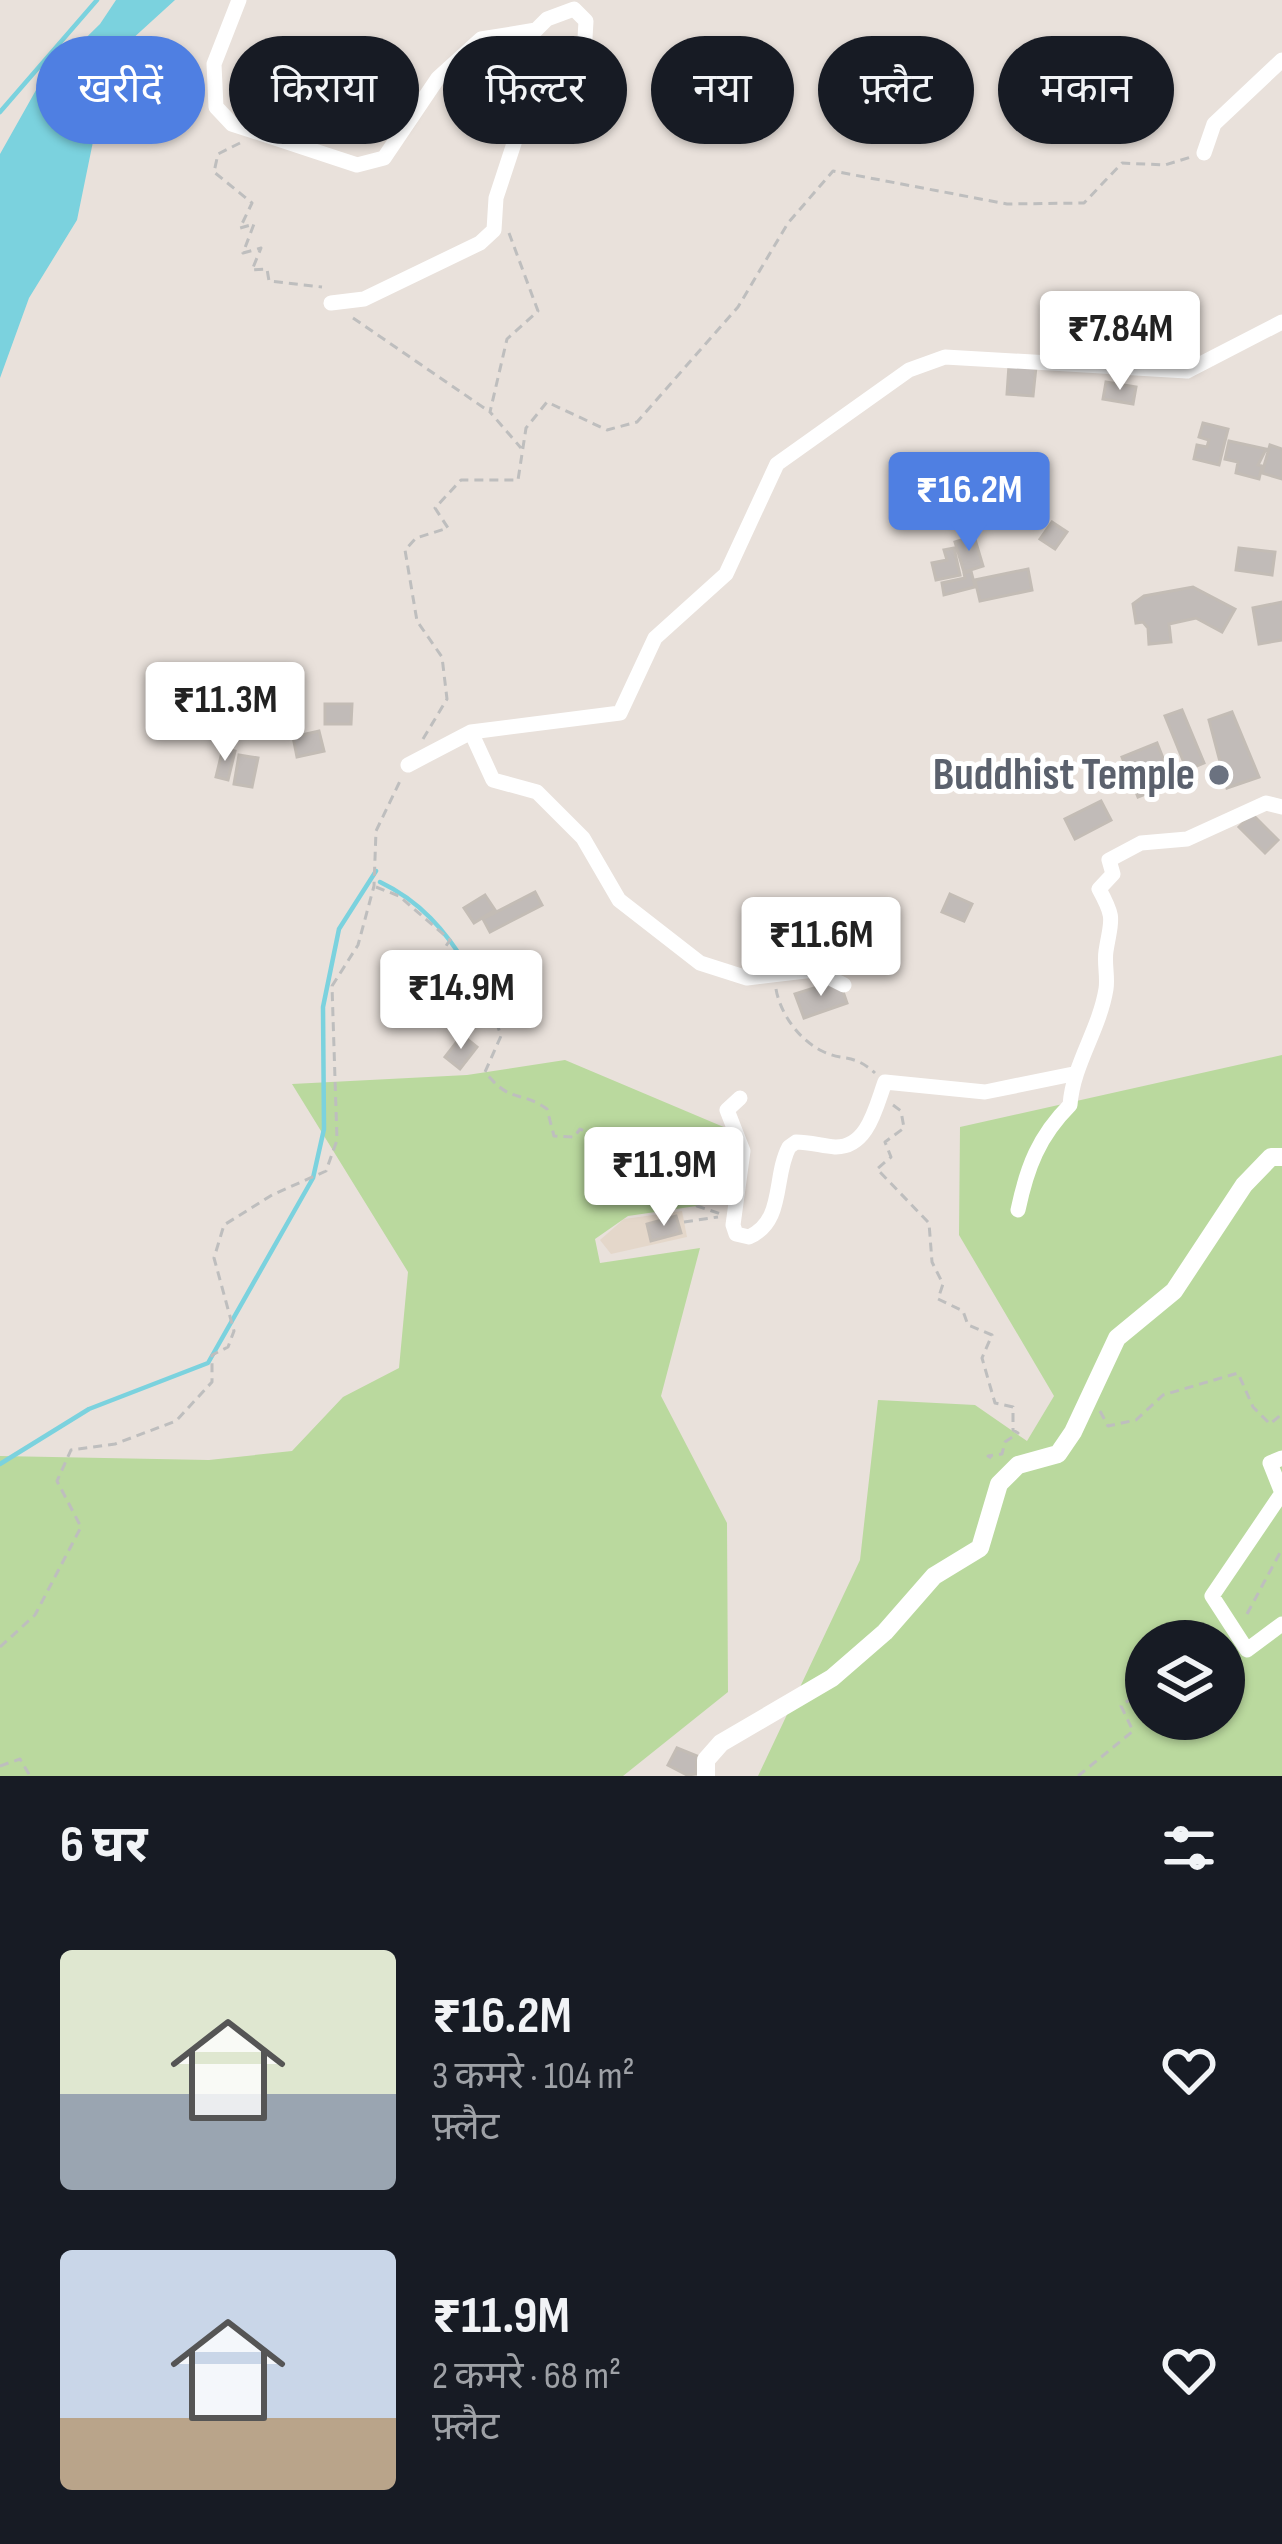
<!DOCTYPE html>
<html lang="hi">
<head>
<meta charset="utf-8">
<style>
	:root { --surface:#171b24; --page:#20242c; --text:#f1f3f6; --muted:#9ea1a6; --accent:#4f7fe2 }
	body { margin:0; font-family:"Sofia Sans Condensed","Noto Sans Devanagari",sans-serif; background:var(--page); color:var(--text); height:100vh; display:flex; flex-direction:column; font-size:45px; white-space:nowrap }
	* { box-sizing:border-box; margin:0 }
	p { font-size:39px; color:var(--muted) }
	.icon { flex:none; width:66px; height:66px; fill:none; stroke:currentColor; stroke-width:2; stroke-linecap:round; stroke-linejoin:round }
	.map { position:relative; height:1776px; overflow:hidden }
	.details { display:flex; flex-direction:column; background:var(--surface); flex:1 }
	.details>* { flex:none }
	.top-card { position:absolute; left:36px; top:36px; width:1212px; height:108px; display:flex; gap:24px }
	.tools { position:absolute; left:1125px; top:1620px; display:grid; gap:24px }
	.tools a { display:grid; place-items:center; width:120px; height:120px; border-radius:50%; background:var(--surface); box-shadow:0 3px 9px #0004; font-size:60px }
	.price { position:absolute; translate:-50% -102px; padding:0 27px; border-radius:12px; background:#fff; color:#222; font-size:39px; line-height:78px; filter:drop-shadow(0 3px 6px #0008) }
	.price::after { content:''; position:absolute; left:50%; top:72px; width:36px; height:27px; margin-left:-18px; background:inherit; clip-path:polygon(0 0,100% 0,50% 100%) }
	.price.current { background:var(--accent); color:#fff }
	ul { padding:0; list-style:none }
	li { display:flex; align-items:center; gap:36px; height:300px; padding:0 60px }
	li span { display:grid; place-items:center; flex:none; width:336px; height:240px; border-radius:12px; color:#555 }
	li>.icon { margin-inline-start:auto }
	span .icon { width:144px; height:144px; fill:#fffc; stroke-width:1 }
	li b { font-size:51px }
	h2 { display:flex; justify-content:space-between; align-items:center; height:144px; padding:0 60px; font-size:51px }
	.chip { padding:0 42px; border-radius:54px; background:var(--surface); box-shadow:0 3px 9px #0004; font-size:42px; line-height:108px }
	.chip.current { background:var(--accent); color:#fff }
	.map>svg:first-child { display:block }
	.education { fill:#e4d7ca }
	.green { fill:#bad99e; fill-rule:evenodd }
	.water { fill:#7bd2de }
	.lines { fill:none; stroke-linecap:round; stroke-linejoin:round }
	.stream { stroke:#7bd2de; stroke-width:4.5 }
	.building { fill:#c1bbb8; stroke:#c3bcb5; stroke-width:3 }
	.path { stroke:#bebebe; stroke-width:3; stroke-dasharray:9 6; stroke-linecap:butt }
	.minor { stroke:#fff; stroke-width:15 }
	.tertiary { stroke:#fff; stroke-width:18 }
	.worship-dot { fill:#6b7280; stroke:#fff; stroke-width:4.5 }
	.labels { text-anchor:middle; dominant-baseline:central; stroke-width:10; stroke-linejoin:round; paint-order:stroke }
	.worship-label { font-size:45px; font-weight:bold; fill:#5b616d; stroke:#fff; text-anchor:end }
</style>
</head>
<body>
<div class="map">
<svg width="1282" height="1776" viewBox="0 0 1282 1776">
	<rect width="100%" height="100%" fill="#e9e1db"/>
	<!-- education -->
	<path class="education" d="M682 1211 687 1237 611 1254 600 1240 624 1219Z"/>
	<!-- green -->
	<path class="green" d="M1282 1055V1776H758L860 1560 878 1400 975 1405 1027 1441 1054 1396 959 1235 960 1127ZM1146 1641H1224V1719H1146Z
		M565 1060 726 1128 717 1203 628 1216 595 1239 600 1263 700 1248 661 1396 727 1523 728 1692 623 1776H0V1456L209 1460 292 1451 343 1397 399 1368 408 1272 292 1084 467 1075Z"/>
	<!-- water -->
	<path class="water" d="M116 0H175L119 51 106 78 77 220 29 298 0 378V154L40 83 100 24Z"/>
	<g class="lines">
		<!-- stream -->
		<path class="stream" d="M0 112 97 0
			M380 882C420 901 446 931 468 968
			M0 1464 89 1409 208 1363 313 1178 324 1129 323 1007 339 929 376 871"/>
	</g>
	<!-- building -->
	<path class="building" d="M1106 315 1121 316 1120 354 1105 353V343L1088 342V331L1106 332Z
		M1124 317H1147V357H1124Z
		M1160 318H1169V357H1149V329H1160Z
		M1054 321 1075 322 1074 358 1053 357Z
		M1009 365 1036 367 1033 396 1007 394Z
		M1106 382 1136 387 1133 404 1103 399Z
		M1203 423 1228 429 1219 465 1194 459 1197 445 1207 447 1209 440 1199 437Z
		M1229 441 1266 449 1258 465 1262 466 1259 479 1236 473 1238 462 1225 459Z
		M1270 445 1282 449V479L1262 473Z
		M1052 522 1067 532 1055 549 1040 539Z
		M974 536 983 566 964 572 955 542Z
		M954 548 960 575 936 580 932 563 947 560 944 550Z
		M1239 548 1275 552 1272 575 1236 570Z
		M1028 569 1032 590 980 601 975 580Z
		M971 571 975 587 944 595 942 583 965 578 964 573Z
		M1193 587 1235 609 1222 632 1196 618 1169 624 1171 642 1149 644 1148 628 1143 622 1136 623 1133 604 1144 596Z
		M1282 602V640L1259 644 1253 608Z
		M267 687 295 691 291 717 263 713Z
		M325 704H352L351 724H325Z
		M1182 710 1204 763 1187 770 1165 716Z
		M1232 712 1259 777 1227 788 1209 720Z
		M319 731 324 751 297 757 293 737Z
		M1157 743 1173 783 1138 797 1122 757Z
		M223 748 235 751 228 780 216 777Z
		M239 755 258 758 252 787 234 784Z
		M1101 801 1111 820 1075 839 1065 819Z
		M1252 814 1278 840 1265 853 1239 827Z
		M535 892 542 905 490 932 483 919Z
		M950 894 972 904 964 921 942 912Z
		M485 895 495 910 474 923 464 908Z
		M839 980 847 1003 804 1018 795 994Z
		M462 1035 477 1047 460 1069 445 1057Z
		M676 1216 681 1233 651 1241 647 1224Z
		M677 1748 697 1756 696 1774 687 1775 668 1765Z"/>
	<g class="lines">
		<!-- path -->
		<path class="path" d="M240 143 218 154 214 172 252 203 240 228 254 224 243 253 261 248 252 270 267 269 269 281 322 287
			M509 233 538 311 507 339 490 412 521 448
			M353 318 490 412
			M423 739 447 699 442 657 417 621 405 550 416 538 448 528 435 508 461 480H518L526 428 547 402 607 430 637 422 738 307 788 223 833 171 1007 204 1084 203 1122 163 1165 165 1191 157
			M376 887 399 896 450 940 442 952 497 1024 501 1036 485 1072C512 1105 518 1089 547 1109L554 1136 574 1137 580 1129 593 1135 591 1146 601 1161 624 1158 690 1185 697 1206 721 1214
			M776 989C780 1013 799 1040 822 1051 845 1062 853 1053 875 1073
			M893 1105 901 1111 904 1128 885 1142 891 1157 877 1169 929 1223 932 1262 943 1284 938 1299 963 1311 968 1325 992 1335 982 1358 995 1403 1013 1407V1430L1018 1433 1005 1442 1002 1454 988 1456 996 1461
			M684 1222 718 1217
			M1100 1411 1108 1426 1136 1420 1163 1395 1238 1373 1253 1407 1270 1424 1282 1414
			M1247 1614 1282 1549
			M0 1647 35 1615 81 1527 57 1481 71 1450 115 1444 176 1421 212 1382V1355L228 1347 234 1331 214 1258 224 1225 272 1195 326 1171 337 1140 332 986 358 945 374 886 376 831 401 779
			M0 1766 20 1759 30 1776
			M1078 1776 1133 1731 1121 1706 1146 1687"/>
		<!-- minor -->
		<path class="minor" d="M239 0 214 64 216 107 232 124 357 165 384 158 438 78 481 39 536 30 547 19 574 9 586 21 584 55 550 91 525 110 496 198 494 230 480 243 364 299 331 303
			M1204 153 1214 124 1282 60
			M471 732 493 780 537 792 583 838 619 900 700 963 747 978 814 970 844 985
			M408 765 471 732 620 713 655 638 726 574 777 464 909 370 945 357 1187 371 1282 322
			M740 1098 727 1110 743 1151 733 1225 736 1234 749 1237C785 1221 773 1177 789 1147L796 1142C810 1142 822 1146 835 1147 868 1148 876 1106 885 1082L985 1092 1073 1074
			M1018 1210C1027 1167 1039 1136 1070 1105 1073 1064 1099 1031 1106 989 1108 977 1104 963 1106 951 1111 919 1116 920 1099 889L1113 874 1109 860 1141 843 1187 839 1266 803 1282 807
			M1282 1458 1270 1463 1282 1493
			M1282 1493 1212 1596 1247 1650 1282 1624"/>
		<!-- tertiary -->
		<path class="tertiary" d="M706 1776V1760L721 1743 832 1678 885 1632 934 1576 980 1548 999 1484 1018 1465 1058 1454 1073 1432 1117 1338 1174 1291 1244 1185 1271 1157H1282"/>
	</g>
	<!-- markers -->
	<circle class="worship-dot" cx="1219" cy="775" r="12"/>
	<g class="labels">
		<!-- worship labels -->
		<g class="worship-label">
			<text x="1195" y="775">Buddhist Temple</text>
		</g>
	</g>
</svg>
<div class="tools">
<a><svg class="icon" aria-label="layers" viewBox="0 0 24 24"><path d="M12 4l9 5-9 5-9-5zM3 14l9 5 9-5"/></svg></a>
</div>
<b class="price" style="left:1120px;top:393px">₹7.84M</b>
<b class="price current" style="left:969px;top:554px">₹16.2M</b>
<b class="price" style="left:225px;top:764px">₹11.3M</b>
<b class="price" style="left:821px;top:999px">₹11.6M</b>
<b class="price" style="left:461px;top:1052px">₹14.9M</b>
<b class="price" style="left:664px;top:1229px">₹11.9M</b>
<div class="top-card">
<a class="chip current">खरीदें</a>
<a class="chip">किराया</a>
<a class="chip">फ़िल्टर</a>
<a class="chip">नया</a>
<a class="chip">फ़्लैट</a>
<a class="chip">मकान</a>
</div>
</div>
<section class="details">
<h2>6 घर<svg class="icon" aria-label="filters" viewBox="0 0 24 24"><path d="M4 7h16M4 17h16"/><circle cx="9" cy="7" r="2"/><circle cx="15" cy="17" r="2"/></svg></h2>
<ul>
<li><span style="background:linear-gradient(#dfe7d0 60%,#9aa5b1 0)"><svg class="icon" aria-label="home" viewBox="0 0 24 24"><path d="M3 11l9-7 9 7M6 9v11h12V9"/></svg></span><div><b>₹16.2M</b><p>3 कमरे · 104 m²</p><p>फ़्लैट</p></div><svg class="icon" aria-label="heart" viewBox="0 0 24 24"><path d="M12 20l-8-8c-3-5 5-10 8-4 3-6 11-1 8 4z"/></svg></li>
<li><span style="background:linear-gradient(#c9d6e8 70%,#b9a48a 0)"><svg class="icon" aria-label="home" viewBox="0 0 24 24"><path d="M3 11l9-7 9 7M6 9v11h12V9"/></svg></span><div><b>₹11.9M</b><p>2 कमरे · 68 m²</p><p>फ़्लैट</p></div><svg class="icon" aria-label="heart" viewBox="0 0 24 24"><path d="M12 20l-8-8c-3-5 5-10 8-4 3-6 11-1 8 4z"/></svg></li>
</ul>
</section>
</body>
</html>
